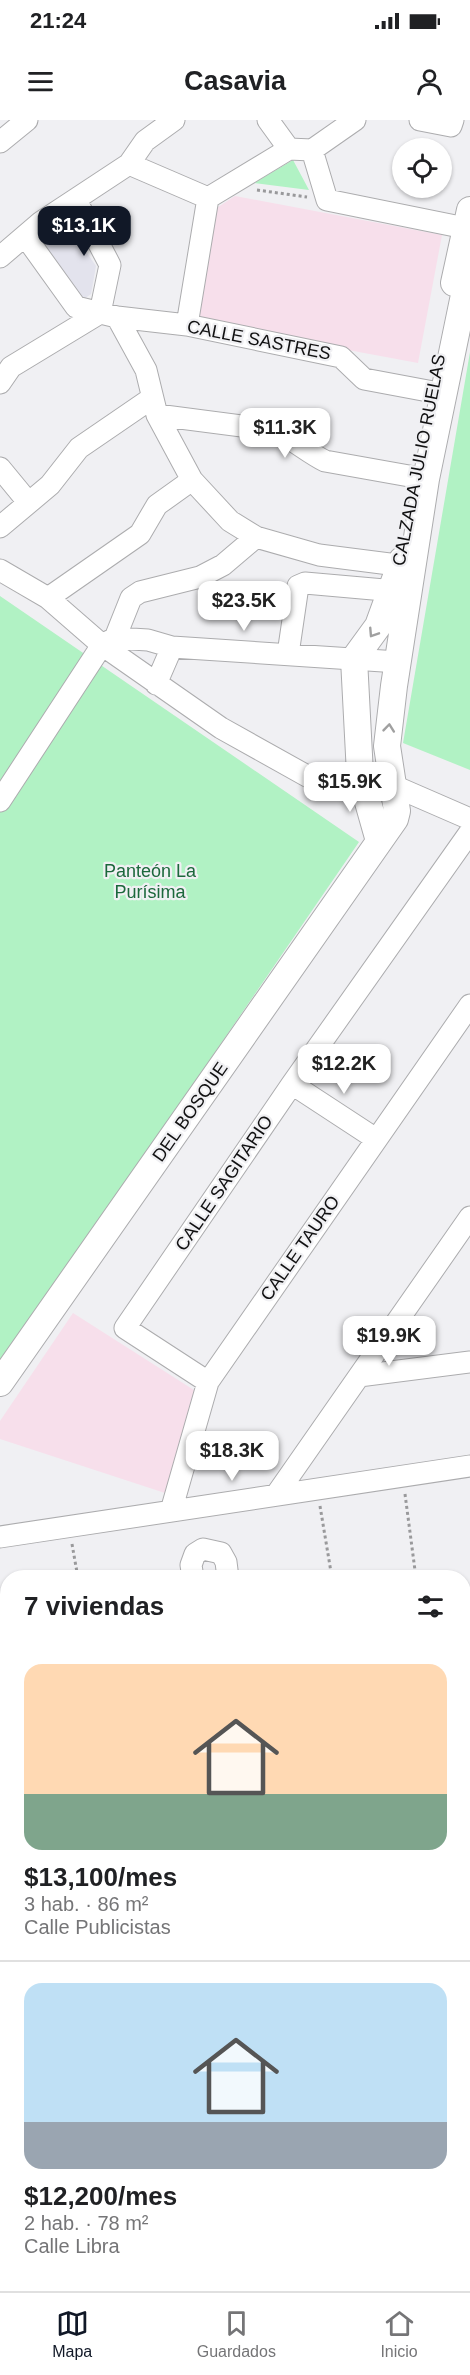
<!DOCTYPE html>
<html lang="es">
<head>
<meta charset="utf-8">
<style>
	:root { --surface:#fff; --page:#f6f6f6; --text:#202124; --muted:#757577; --line:#e0e0e0; --accent:#111827 }
	body { margin:0; font-family:Helvetica,sans-serif; background:var(--page); color:var(--text); height:100vh; display:flex; flex-direction:column; font-size:22px; white-space:nowrap }
	* { box-sizing:border-box; margin:0 }
	p { font-size:20px; color:var(--muted) }
	.icon { flex:none; width:33px; height:33px; fill:none; stroke:currentColor; stroke-width:2; stroke-linecap:round; stroke-linejoin:round }
	.map { position:relative; flex:1; overflow:hidden }
	.drawer { position:absolute; left:0px; top:1450px; width:471px; height:722px; display:flex; flex-direction:column; background:var(--surface); border-radius:24px 24px 0 0; box-shadow:0 2px 4px #0004 }
	.drawer>* { flex:none }
	.controls { position:absolute; left:392px; top:18px; display:grid; gap:12px }
	.controls a { display:grid; place-items:center; width:60px; height:60px; border-radius:50%; background:var(--surface); box-shadow:0 2px 4px #0004; font-size:30px }
	.price { position:absolute; translate:-50% -51px; padding:0 14px; border-radius:12px; background:#fff; color:#222; font-size:20px; line-height:39px; filter:drop-shadow(0 2px 3px #0008) }
	.price::after { content:''; position:absolute; left:50%; top:36px; width:18px; height:14px; margin-left:-9px; background:inherit; clip-path:polygon(0 0,100% 0,50% 100%) }
	.price.active { background:var(--accent); color:#fff }
	ul { padding:0; list-style:none }
	li { display:grid; align-content:center; gap:12px; height:318px; padding:0 24px }
	li+li { border-top:2px solid var(--line) }
	li span { display:grid; place-items:center; height:186px; border-radius:18px; color:#555 }
	li>.icon { margin-inline-start:auto }
	span .icon { width:108px; height:108px; fill:#fffc; stroke-width:1 }
	li b { font-size:26px }
	h2 { display:flex; justify-content:space-between; align-items:center; height:72px; padding:0 24px; font-size:26px }
	.status { display:flex; justify-content:space-between; align-items:center; height:42px; padding:0 30px; background:var(--surface); direction:ltr }
	.status svg { height:16px; fill:currentColor }
	header { display:flex; justify-content:space-between; align-items:center; height:78px; padding:0 24px; background:var(--surface); font-size:27px; font-weight:800 }
	.menu { display:flex; justify-content:space-around; align-items:center; height:84px; border-top:2px solid var(--line); background:var(--surface); font-size:16px; color:var(--muted) }
	.menu a { display:grid; justify-items:center; gap:3px }
	.menu .active { color:var(--accent) }
	.map>svg:first-child { display:block }
	.built { fill:#e3e3ed }
	.education { fill:#f7dfeb }
	.green { fill:#b1f2c4 }
	.lines { fill:none; stroke-linecap:round; stroke-linejoin:round }
	.minor-casing { stroke:#acacae; stroke-width:23 }
	.major-casing { stroke:#acacae; stroke-width:28 }
	.path { stroke:#99999b; stroke-width:3; stroke-dasharray:3 3; stroke-linecap:butt }
	.minor { stroke:#fff; stroke-width:21 }
	.major { stroke:#fff; stroke-width:26 }
	.oneway { stroke:#a0a0a0 }
	.labels { text-anchor:middle; dominant-baseline:central; stroke-width:4.5; stroke-linejoin:round; paint-order:stroke }
	.street-label { font-size:18px; fill:#111112; stroke:#f0f0f3 }
	.park-label { font-size:18px; fill:#1c683c; stroke:#f0f0f3 }
</style>
</head>
<body>
<div class="status"><b>21:24</b><svg viewBox="0 0 49 12"><path d="M0 12V9h3v3zM5 12V6h3v6zM10 12V3h3v9zM15 12V0h3v12zM26 1h20v11H26zM47 4h2v5h-2z"/></svg></div>
<header><svg class="icon" aria-label="menu" viewBox="0 0 24 24"><path d="M4 6h16M4 12h16M4 18h16"/></svg>Casavia<svg class="icon" aria-label="person" viewBox="0 0 24 24"><circle cx="12" cy="8" r="4"/><path d="M4 21q1-7 8-7t8 7"/></svg></header>
<div class="map">
<svg width="470" height="2171" viewBox="0 0 470 2171">
	<rect width="100%" height="100%" fill="#f0f0f3"/>
	<!-- built -->
	<path class="built" d="M71 110 96 146 91 174 81 181 45 124Z"/>
	<!-- education -->
	<path class="education" d="M235 76 442 115 418 243 192 201 212 91Z
		M73 1193 197 1272 165 1373 0 1319V1301Z
		M7 1717H8L7 2057 0 2053V1719Z"/>
	<!-- green -->
	<path class="green" d="M293 40 309 70 254 63Z
		M470 232V650L403 623Z
		M0 476 359 722 0 1246Z"/>
	<g class="lines">
		<defs>
			<path id="minor" d="M268 0 289 29
				M420 0 451 6 453 0
				M0 22 27 0
				M289 29 312 30 327 80 470 109
				M312 30 355 0
				M129 44 208 78
				M208 78 289 29
				M25 116 76 187 117 197 187 205 341 237 364 259 444 274
				M0 137 41 102 129 44 145 21 174 0
				M117 197 146 250 157 295 192 360 230 401 256 417 319 435 413 447
				M187 205 208 78
				M0 263 11 247 100 193 110 145 76 80
				M157 295 273 310C292 318 307 332 325 341L426 359
				M0 348 28 382
				M0 407 50 365 79 328 152 278
				M0 450 48 478 102 525 221 608 307 656 331 664 360 654 394 666 470 699
				M48 478 140 414 157 385 192 360
				M115 518 131 478 140 472 200 457 223 445 256 417
				M288 534 298 466 305 463 407 472
				M156 564 172 527
				M0 681 102 525 115 518 148 520 172 527 398 542
				M292 964 376 1019
				M359 1256 470 1242
				M208 1262 125 1208 292 964 470 712
				M276 1375 470 1097
				M171 1391 208 1262 470 885
				M0 1417 470 1346
				M193 1458 191 1445 195 1434 203 1429 221 1433 226 1442 228 1458
				M0 1700 8 1699
				M464 1999 470 1998
				M464 2065 470 2076
				M464 2103 470 2099
				M315 2164 319 2171"/>
			<path id="major" d="M454 163 470 90
				M379 721 360 654 354 539 378 506 402 440
				M0 1263 395 699 397 691 387 626 394 566 426 359 470 146
				M0 2073 8 2076
				M0 2130 8 2109
				M96 2164V2171
				M176 2164 181 2171"/>
		</defs>
		<!-- minor casing -->
		<use href="#minor" class="minor-casing"/>
		<!-- major casing -->
		<use href="#major" class="major-casing"/>
		<!-- path -->
		<path class="path" d="M257 70 307 77
			M405 1374 416 1458
			M320 1386 332 1458
			M72 1424 78 1458
			M0 1474 8 1517
			M464 1764 470 1804"/>
		<!-- minor -->
		<use href="#minor" class="minor"/>
		<!-- major -->
		<use href="#major" class="major"/>
	</g>
	<!-- one-way arrows -->
	<defs><path id="oneway-chevron" d="M-2-3.5L2.5 0L-2 3.5" fill="none" stroke-width="1.6" stroke-linecap="round" stroke-linejoin="round" transform="scale(1.5)"/></defs>
	<g class="oneway">
		<use href="#oneway-chevron" transform="translate(373 513) rotate(123)"/>
		<use href="#oneway-chevron" transform="translate(389 608) rotate(-84)"/>
	</g>
	<g class="labels">
		<!-- street labels -->
		<g class="street-label">
			<text transform="translate(259 220) rotate(11)">CALLE SASTRES</text>
			<text transform="translate(419 340) rotate(-79)">CALZADA JULIO RUELAS</text>
			<text transform="translate(190 992) rotate(-55)">DEL BOSQUE</text>
			<text transform="translate(224 1063) rotate(-56)">CALLE SAGITARIO</text>
			<text transform="translate(300 1128) rotate(-55)">CALLE TAURO</text>
		</g>
		<!-- park labels -->
		<g class="park-label">
			<text x="150" y="751">Panteón La<tspan x="150" dy="21">Purísima</tspan></text>
		</g>
	</g>
</svg>
<div class="controls">
<a><svg class="icon" aria-label="locate" viewBox="0 0 24 24"><circle cx="12" cy="12" r="6"/><path d="M12 2v4M12 18v4M2 12h4M18 12h4"/></svg></a>
</div>
<b class="price active" style="left:84px;top:137px">$13.1K</b>
<b class="price" style="left:285px;top:339px">$11.3K</b>
<b class="price" style="left:244px;top:512px">$23.5K</b>
<b class="price" style="left:350px;top:693px">$15.9K</b>
<b class="price" style="left:344px;top:975px">$12.2K</b>
<b class="price" style="left:389px;top:1247px">$19.9K</b>
<b class="price" style="left:232px;top:1362px">$18.3K</b>
<section class="drawer">
<h2>7 viviendas<svg class="icon" aria-label="filters" viewBox="0 0 24 24"><path d="M4 7h16M4 17h16"/><circle cx="9" cy="7" r="2"/><circle cx="15" cy="17" r="2"/></svg></h2>
<ul>
<li><span style="background:linear-gradient(#ffd9b3 70%,#7fa58c 0)"><svg class="icon" aria-label="home" viewBox="0 0 24 24"><path d="M3 11l9-7 9 7M6 9v11h12V9"/></svg></span><div><b>$13,100/mes</b><p>3 hab. · 86 m²</p><p>Calle Publicistas</p></div></li>
<li><span style="background:linear-gradient(#bfe0f5 75%,#9aa5b1 0)"><svg class="icon" aria-label="home" viewBox="0 0 24 24"><path d="M3 11l9-7 9 7M6 9v11h12V9"/></svg></span><div><b>$12,200/mes</b><p>2 hab. · 78 m²</p><p>Calle Libra</p></div></li>
</ul>
</section>
</div>
<nav class="menu">
<a class="active"><svg class="icon" aria-label="map" viewBox="0 0 24 24"><path d="M3 6l6-2 6 2 6-2v14l-6 2-6-2-6 2zM9 4v14M15 6v14"/></svg>Mapa</a>
<a><svg class="icon" aria-label="saved" viewBox="0 0 24 24"><path d="M7 4h10v16l-5-4-5 4z"/></svg>Guardados</a>
<a><svg class="icon" aria-label="home" viewBox="0 0 24 24"><path d="M3 11l9-7 9 7M6 9v11h12V9"/></svg>Inicio</a>
</nav>
</body>
</html>
